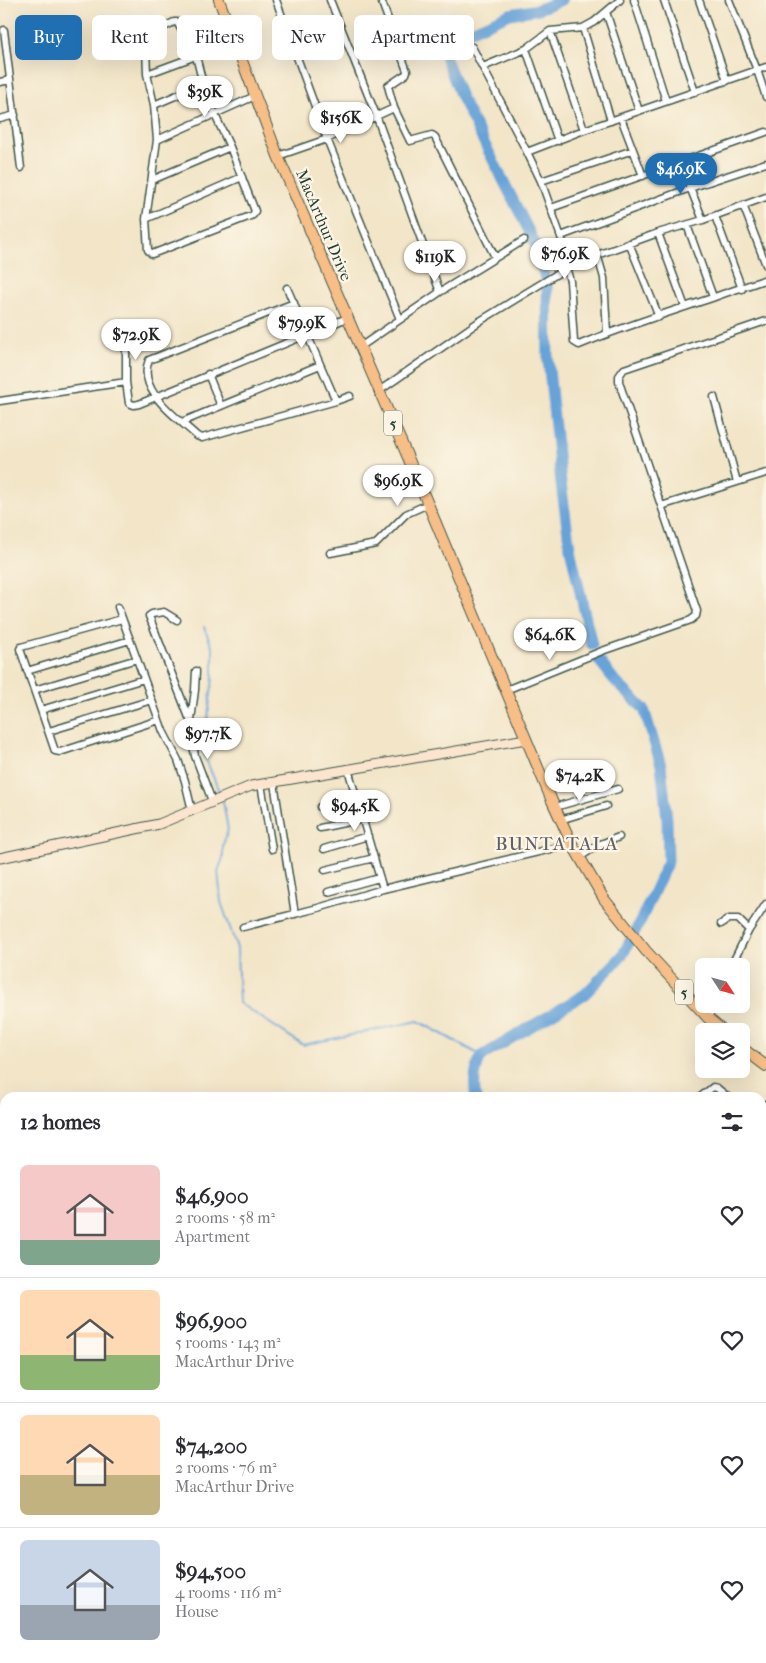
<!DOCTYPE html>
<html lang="en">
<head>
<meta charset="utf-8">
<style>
	:root { --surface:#fff; --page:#f2f2f3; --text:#2b2b33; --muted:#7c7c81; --line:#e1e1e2; --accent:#1f6fb2 }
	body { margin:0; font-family:"IM FELL French Canon",serif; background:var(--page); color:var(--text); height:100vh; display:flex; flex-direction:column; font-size:19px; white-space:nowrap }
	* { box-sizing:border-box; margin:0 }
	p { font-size:16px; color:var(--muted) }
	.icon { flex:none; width:28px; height:28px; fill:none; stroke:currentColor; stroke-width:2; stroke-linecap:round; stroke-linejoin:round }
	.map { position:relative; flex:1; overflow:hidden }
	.panel { position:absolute; left:0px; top:1092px; width:766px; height:571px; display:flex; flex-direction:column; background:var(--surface); border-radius:15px 15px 0 0; box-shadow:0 5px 20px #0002 }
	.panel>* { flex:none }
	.top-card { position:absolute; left:15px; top:15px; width:500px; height:45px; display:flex; gap:10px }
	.needle { width:32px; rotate:126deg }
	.controls { position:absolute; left:695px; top:958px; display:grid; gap:10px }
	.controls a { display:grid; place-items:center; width:55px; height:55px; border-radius:8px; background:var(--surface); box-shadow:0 5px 20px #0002; font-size:25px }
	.price { position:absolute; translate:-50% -42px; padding:0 11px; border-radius:18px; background:#fff; color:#222; font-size:16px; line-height:32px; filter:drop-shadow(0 1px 2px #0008) }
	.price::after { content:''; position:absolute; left:50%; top:30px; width:15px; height:11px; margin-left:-8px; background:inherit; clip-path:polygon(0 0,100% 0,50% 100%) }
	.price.selected { background:var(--accent); color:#fff }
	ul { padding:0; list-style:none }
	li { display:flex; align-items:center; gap:15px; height:125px; padding:0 20px }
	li+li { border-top:1px solid var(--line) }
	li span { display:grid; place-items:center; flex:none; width:140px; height:100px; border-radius:8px; color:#555 }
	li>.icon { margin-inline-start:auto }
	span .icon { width:60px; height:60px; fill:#fffc; stroke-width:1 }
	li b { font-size:21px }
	h2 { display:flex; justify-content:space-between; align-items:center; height:60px; padding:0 20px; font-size:21px }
	.tag { padding:0 18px; border-radius:8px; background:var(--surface); box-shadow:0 5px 20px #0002; font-size:18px; line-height:45px }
	.tag.selected { background:var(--accent); color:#fff }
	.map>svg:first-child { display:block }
	.forest { fill:url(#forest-firs); stroke:#4e754e }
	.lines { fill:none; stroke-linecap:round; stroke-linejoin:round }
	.stream { stroke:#68a3d8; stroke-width:2 }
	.river { stroke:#68a3d8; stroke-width:11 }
	.street-casing { stroke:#3f564a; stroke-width:9 }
	.secondary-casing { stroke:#3f564a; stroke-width:11 }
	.primary-casing { stroke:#3f564a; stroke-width:12 }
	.street { stroke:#fff; stroke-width:6 }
	.secondary { stroke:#fce5cf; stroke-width:9 }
	.primary { stroke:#f7be87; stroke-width:10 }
	.labels { text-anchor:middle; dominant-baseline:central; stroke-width:4.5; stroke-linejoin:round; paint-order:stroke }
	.shield { fill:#fcf5e5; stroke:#617469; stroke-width:1 }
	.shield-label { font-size:15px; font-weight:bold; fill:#1f3d34 }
	.street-label { font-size:16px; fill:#1f3d34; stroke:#fcf5e5 }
	.quarter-label { font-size:19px; letter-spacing:1px; fill:#606066; stroke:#fcf5e5 }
</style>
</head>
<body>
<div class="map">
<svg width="766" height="1663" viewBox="0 0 766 1663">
	<defs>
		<pattern id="forest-firs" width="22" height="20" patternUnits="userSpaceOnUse" patternTransform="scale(1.25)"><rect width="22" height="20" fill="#7cad68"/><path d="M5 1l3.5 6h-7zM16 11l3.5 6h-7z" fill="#658e56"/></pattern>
	</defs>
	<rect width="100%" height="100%" fill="#fcf5e5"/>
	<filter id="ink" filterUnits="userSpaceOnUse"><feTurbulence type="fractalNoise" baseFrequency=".02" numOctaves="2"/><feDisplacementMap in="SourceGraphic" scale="10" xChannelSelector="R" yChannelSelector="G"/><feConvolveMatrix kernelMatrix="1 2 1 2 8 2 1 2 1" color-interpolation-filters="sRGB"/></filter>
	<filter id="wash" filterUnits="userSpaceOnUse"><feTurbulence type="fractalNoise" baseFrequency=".0096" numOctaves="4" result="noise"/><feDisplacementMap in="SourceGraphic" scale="20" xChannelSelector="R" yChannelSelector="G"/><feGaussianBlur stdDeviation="1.12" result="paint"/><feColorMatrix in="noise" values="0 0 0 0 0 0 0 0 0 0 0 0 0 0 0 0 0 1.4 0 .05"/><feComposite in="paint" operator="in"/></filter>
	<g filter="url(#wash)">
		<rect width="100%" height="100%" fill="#f2e5c8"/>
		<!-- forest -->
		<path class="forest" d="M761 1609 766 1611V1663H758L756 1659H761Z
			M115 1659H191V1663H127L115 1660Z
			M505 1659H595L594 1662 599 1659H608L606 1663H505Z"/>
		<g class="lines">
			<!-- stream -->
			<path class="stream" d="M204 627 213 649V678L203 752 221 796
				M223 801 228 830 223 845V858L218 871 221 902 237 948 239 1003 303 1045 418 1021 482 1056"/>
			<!-- river -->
			<path class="river" d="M544 275 536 245 461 97 445 56 450 44 460 36 510 14 539 9 562 0
				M547 285 548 360 561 483 570 548 592 645
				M476 1098C473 1085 475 1067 482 1056L585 994 622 956 641 920 668 861 667 819 661 765 644 709 616 682 597 658
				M249 1663 251 1659"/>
		</g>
	</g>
	<g filter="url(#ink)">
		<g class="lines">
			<defs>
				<path id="street" d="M276 0 327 139 400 319
					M330 0 376 115 440 292
					M381 0 407 71 406 74 388 86 394 108 410 141 432 135 435 137 495 257
					M634 0 666 101
					M664 0 695 92
					M699 0 727 81
					M729 0 757 70 766 97
					M606 12 639 111
					M174 22H177L196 56 203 84 215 115 230 147 255 211 253 215 152 254 148 250 146 219 157 140 154 105 147 74 146 47 153 38 166 26Z
					M583 28 611 121
					M4 30 21 168
					M550 31 584 130
					M472 47 527 152
					M526 49 558 141
					M483 67 526 49 550 31 583 28 594 22 620 0
					M147 74 196 56
					M0 82 10 80
					M154 105 203 84
					M621 118 643 176
					M0 119 15 115
					M157 140 255 96
					M278 156 327 139 394 108
					M680 162 703 220
					M152 180 230 147
					M541 181 633 150
					M743 205 766 265
					M551 208 766 132
					M715 216 742 289
					M146 219 242 177
					M687 225 713 297
					M658 233 685 307
					M561 236 690 188 766 163
					M629 243 659 317
					M597 254 604 278 607 333
					M571 265 541 181 527 152 584 130 766 67
					M566 267 570 281 574 342 579 345C622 327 667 313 712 298 730 291 748 286 766 279
					M287 288 336 401
					M294 303 149 360C136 391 178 418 197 436L202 438 336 401 350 396
					M126 340V382
					M360 347 440 292 524 240
					M208 374 221 406
					M379 391 480 321 575 263 658 233 703 220 766 197
					M714 397 737 482
					M0 401 126 382 129 403 134 405 139 404 347 318
					M182 422 320 365
					M661 506 766 473
					M330 553 376 544 406 514 428 504
					M118 607 163 731 178 760 185 781 192 811
					M122 619 21 647 20 649 55 751 60 752 159 720
					M177 620 164 612 152 614 149 616 190 720
					M27 671 130 640
					M196 671 195 690 190 728 195 756 212 801
					M34 690 137 659
					M506 690 602 651 691 620 696 616 697 611 619 382V376L624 369 766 321
					M41 710 144 679
					M49 731 152 700
					M348 769 383 889
					M274 783 295 914
					M261 784 272 849
					M320 807 356 795
					M555 807 618 789
					M560 820 606 806
					M320 828 363 819
					M324 849 368 836
					M580 857 598 845 619 837
					M325 870 374 858
					M328 892 379 878
					M721 924 729 919H738L749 930
					M243 927 318 908 383 889 572 844
					M731 966 749 930 766 904
					M708 1018 714 1004
					M699 1098 713 1087 717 1088 729 1098
					M761 1111 766 1104
					M761 1122 766 1125
					M761 1164 766 1162
					M765 1404H766
					M107 1659V1663
					M666 1659 667 1663
					M701 1659V1663
					M732 1659V1663"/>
				<path id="secondary" d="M0 858 159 824 251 786 526 739"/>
				<path id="primary" d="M219 0 278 156 428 504 552 801 572 844 604 899 646 951 708 1018 723 1031
					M741 1047 766 1066"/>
			</defs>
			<!-- street casing -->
			<use href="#street" class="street-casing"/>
			<!-- secondary casing -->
			<use href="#secondary" class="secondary-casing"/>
			<!-- primary casing -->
			<use href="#primary" class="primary-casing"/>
			<!-- street -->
			<use href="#street" class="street"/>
			<!-- secondary -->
			<use href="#secondary" class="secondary"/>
			<!-- primary -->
			<use href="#primary" class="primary"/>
		</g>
	</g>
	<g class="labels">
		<!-- shield labels -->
		<g class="shield">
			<rect x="384" y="410.5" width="18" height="25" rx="4"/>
			<rect x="675" y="979.5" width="18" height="25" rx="4"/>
		</g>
		<g class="shield-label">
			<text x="393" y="423">5</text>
			<text x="684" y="992">5</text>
		</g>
		<!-- street labels -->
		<g class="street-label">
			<text transform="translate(324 225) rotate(67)">MacArthur Drive</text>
		</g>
		<!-- quarter labels -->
		<g class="quarter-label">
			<text x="557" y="844">BUNTATALA</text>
		</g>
	</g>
</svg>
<div class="controls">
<a><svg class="needle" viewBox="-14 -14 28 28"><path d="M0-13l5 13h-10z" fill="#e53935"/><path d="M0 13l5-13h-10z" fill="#7c7c81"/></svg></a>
<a><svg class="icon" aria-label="layers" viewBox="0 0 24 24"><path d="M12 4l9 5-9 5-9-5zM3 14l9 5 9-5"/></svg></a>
</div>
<b class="price" style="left:205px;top:118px">$39K</b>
<b class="price" style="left:341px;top:144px">$156K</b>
<b class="price selected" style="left:681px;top:195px">$46.9K</b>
<b class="price" style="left:565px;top:280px">$76.9K</b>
<b class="price" style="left:435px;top:283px">$119K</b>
<b class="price" style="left:302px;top:349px">$79.9K</b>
<b class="price" style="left:136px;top:361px">$72.9K</b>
<b class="price" style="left:398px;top:507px">$96.9K</b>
<b class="price" style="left:550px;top:661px">$64.6K</b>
<b class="price" style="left:208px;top:760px">$97.7K</b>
<b class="price" style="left:580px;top:802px">$74.2K</b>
<b class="price" style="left:355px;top:832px">$94.5K</b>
<div class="top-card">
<a class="tag selected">Buy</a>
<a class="tag">Rent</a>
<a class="tag">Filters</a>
<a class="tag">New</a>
<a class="tag">Apartment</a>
</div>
<section class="panel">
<h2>12 homes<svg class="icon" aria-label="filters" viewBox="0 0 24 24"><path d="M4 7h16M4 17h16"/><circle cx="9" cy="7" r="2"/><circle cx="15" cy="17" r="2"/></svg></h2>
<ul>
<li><span style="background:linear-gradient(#f6c9c9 75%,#7fa58c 0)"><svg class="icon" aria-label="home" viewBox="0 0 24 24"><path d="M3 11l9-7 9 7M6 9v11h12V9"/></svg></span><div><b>$46,900</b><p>2 rooms · 58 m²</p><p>Apartment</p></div><svg class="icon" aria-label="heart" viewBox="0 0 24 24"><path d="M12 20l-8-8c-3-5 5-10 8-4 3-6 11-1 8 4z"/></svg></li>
<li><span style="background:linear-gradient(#ffd9b3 65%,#8fb573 0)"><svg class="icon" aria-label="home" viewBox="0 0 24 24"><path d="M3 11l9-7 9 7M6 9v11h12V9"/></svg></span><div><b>$96,900</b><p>5 rooms · 143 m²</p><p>MacArthur Drive</p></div><svg class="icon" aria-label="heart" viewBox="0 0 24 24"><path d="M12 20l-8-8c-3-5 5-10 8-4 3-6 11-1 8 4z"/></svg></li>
<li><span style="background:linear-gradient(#ffd9b3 60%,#c2b280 0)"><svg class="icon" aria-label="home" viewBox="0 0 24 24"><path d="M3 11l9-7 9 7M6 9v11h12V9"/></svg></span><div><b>$74,200</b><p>2 rooms · 76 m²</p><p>MacArthur Drive</p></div><svg class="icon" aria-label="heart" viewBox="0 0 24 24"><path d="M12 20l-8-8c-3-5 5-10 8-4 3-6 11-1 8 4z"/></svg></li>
<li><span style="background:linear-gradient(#c9d6e8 65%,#9aa5b1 0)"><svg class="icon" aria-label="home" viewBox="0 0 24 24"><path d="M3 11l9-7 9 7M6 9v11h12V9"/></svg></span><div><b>$94,500</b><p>4 rooms · 116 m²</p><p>House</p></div><svg class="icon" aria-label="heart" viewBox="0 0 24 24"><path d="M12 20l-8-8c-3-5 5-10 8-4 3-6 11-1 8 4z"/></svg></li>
</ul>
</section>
</div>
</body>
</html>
